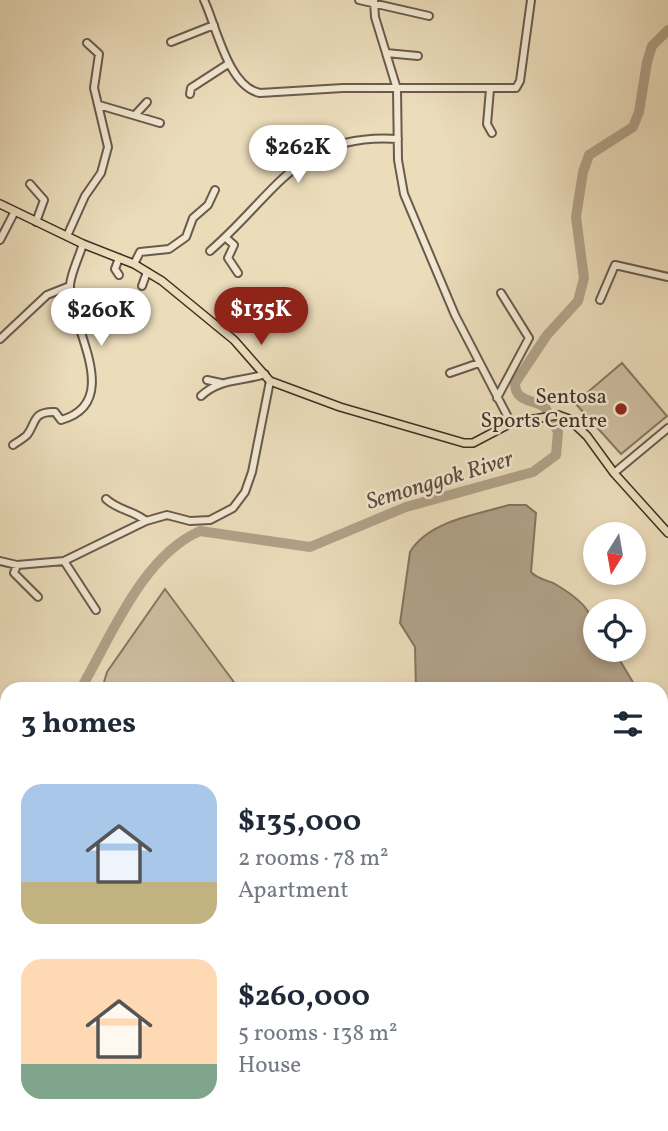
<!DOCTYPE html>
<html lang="en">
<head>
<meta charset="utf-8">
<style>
	:root { --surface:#fff; --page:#f6f6f7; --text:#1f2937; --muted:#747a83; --accent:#8f2418 }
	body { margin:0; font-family:Vollkorn,serif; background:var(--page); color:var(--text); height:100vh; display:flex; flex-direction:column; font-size:26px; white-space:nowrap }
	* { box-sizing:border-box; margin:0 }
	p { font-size:23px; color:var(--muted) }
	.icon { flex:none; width:38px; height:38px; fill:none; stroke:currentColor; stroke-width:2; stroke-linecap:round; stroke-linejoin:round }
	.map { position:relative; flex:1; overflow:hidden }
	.drawer { position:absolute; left:0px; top:682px; width:668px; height:450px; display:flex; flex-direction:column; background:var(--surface); border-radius:21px 21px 0 0; box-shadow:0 4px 10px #0003 }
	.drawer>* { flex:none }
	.needle { width:46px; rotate:191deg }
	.buttons { position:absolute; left:583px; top:522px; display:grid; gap:14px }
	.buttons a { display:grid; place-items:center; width:63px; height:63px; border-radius:50%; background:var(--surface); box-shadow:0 4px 10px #0003; font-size:35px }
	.price { position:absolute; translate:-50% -60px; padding:0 16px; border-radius:24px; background:#fff; color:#222; font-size:23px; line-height:46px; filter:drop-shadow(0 2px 4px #0008) }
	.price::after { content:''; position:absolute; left:50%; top:42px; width:21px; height:16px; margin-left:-10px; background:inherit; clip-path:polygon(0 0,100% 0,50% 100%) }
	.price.current { background:var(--accent); color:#fff }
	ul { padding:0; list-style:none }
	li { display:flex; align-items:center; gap:21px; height:175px; padding:0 21px }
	li span { display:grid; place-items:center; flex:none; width:196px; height:140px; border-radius:21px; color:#555 }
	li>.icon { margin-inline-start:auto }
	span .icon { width:84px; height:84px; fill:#fffc; stroke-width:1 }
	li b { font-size:30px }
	h2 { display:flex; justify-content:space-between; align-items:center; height:84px; padding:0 21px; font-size:30px }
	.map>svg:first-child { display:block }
	.green { fill:#cebea1; stroke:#867664; stroke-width:2 }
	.water { fill:#b1a188; stroke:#837361; stroke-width:2 }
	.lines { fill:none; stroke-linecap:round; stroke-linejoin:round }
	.river { stroke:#b1a188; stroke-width:10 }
	.minor-casing { stroke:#6a5a4c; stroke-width:10 }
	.major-casing { stroke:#3f2e27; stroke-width:10 }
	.minor { stroke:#f2e8d2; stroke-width:6 }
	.major { stroke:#ebdcba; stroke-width:7 }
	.poi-dot { fill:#8f2418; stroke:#f2e8d2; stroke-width:2.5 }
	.labels { text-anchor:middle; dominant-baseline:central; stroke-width:5; stroke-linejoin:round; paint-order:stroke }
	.poi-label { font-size:21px; fill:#3f2e27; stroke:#f2e8d2; text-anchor:end }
	.water-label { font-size:23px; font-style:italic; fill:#5c4b3f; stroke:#f2e8d2 }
</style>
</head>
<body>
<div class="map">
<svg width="668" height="1131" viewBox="0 0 668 1131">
	<rect width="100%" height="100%" fill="#ebdcba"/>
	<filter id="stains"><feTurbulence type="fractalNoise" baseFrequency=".00286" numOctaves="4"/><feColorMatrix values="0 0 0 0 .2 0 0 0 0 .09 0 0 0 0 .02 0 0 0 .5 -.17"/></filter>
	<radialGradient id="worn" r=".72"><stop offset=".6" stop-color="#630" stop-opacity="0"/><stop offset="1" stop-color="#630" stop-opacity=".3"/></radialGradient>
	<!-- green -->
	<path class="green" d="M622 363 667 416 621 454 575 403Z
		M165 589 239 689H102L107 672Z
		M0 735 7 739V858L0 854Z"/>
	<!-- water -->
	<path class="water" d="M509 505H526L536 513 531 572C537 579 547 580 555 584 587 603 595 613 595 649H613L637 689H416L415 647 400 623 410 552C428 521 476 515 509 505Z"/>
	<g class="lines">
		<!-- river -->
		<path class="river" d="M80 690C110 639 142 556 200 531L310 547 406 507 533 472 556 455 558 432 545 407C532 399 515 402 515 383L547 335 578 301 584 278 576 217 583 172 589 155 633 127 639 112 647 62 652 46 668 30
			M0 720 7 722"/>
		<defs>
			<path id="minor" d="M204 0C216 25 228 87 260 93L343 88H516L520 81 531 0
				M359 0 429 16
				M374 0 375 17 397 89 398 160 404 194 455 315 511 423
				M171 42 214 25
				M386 53 418 56
				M490 89 487 124 492 133
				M190 94 191 88 228 64
				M99 105 160 123
				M136 114 147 102
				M30 184 44 200 36 222
				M67 236 85 196 101 173 108 147 94 88 99 54 87 43
				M226 238 234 245 228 258 238 273
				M0 240 14 213
				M210 251C276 194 298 132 398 139
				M119 258 115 269 119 275
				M134 264 140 252 169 249 186 237 193 218 208 205 215 190
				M142 286 147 272
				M600 300 615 265 668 277
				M0 339 47 295 70 286
				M450 373 479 363
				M207 380 221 383
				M201 396C220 378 242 382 265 374
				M497 398 529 338 501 293
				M13 445C17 442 23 439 27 435 36 424 32 411 55 412L61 420C126 402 68 323 70 285 71 273 79 257 83 244
				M614 473 668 428
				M106 499C119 511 133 510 146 521
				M0 561 17 565 64 561 146 521 167 515 190 521 210 520 233 508 245 492 252 472 270 381
				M64 561 96 610
				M17 565 14 573 38 597
				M4 884 7 886
				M7 906V935
				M0 959 5 960 7 956
				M0 1075 7 1080
				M315 1125 322 1131
				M80 1131 84 1125"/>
			<path id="major" d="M0 204 83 244 134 264 162 281 234 340 270 381 340 407 464 443H473L511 423 558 415 569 419 587 436 614 473 668 533"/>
		</defs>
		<!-- minor casing -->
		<use href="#minor" class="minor-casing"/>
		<!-- major casing -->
		<use href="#major" class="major-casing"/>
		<!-- minor -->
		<use href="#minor" class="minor"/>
		<!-- major -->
		<use href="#major" class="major"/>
	</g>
	<!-- markers -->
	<circle class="poi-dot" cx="621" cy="409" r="7"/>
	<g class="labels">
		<!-- poi labels -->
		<g class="poi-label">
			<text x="607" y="397">Sentosa<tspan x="607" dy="24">Sports Centre</tspan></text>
		</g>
		<!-- water labels -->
		<g class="water-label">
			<text transform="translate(440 481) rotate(-17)">Semonggok River</text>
		</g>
	</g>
	<rect width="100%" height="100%" filter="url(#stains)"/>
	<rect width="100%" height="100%" fill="url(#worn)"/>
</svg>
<div class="buttons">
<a><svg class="needle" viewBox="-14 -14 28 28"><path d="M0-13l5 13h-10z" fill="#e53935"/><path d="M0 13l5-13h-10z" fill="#747a83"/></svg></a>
<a><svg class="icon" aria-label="locate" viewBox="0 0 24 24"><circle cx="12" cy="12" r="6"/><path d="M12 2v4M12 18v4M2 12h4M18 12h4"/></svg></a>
</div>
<b class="price" style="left:298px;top:185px">$262K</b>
<b class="price current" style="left:261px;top:347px">$135K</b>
<b class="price" style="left:101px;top:348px">$260K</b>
<section class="drawer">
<h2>3 homes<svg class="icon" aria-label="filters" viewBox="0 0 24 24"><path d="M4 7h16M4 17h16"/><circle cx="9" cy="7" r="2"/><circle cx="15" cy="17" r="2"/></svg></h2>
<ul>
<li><span style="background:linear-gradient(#a9c7e8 70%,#c2b280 0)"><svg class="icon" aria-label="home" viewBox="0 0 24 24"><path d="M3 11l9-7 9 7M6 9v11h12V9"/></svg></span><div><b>$135,000</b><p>2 rooms · 78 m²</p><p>Apartment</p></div></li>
<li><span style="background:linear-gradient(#ffd9b3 75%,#7fa58c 0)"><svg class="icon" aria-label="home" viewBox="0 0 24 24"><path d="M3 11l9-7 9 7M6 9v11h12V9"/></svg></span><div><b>$260,000</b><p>5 rooms · 138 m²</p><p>House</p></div></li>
</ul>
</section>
</div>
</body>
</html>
